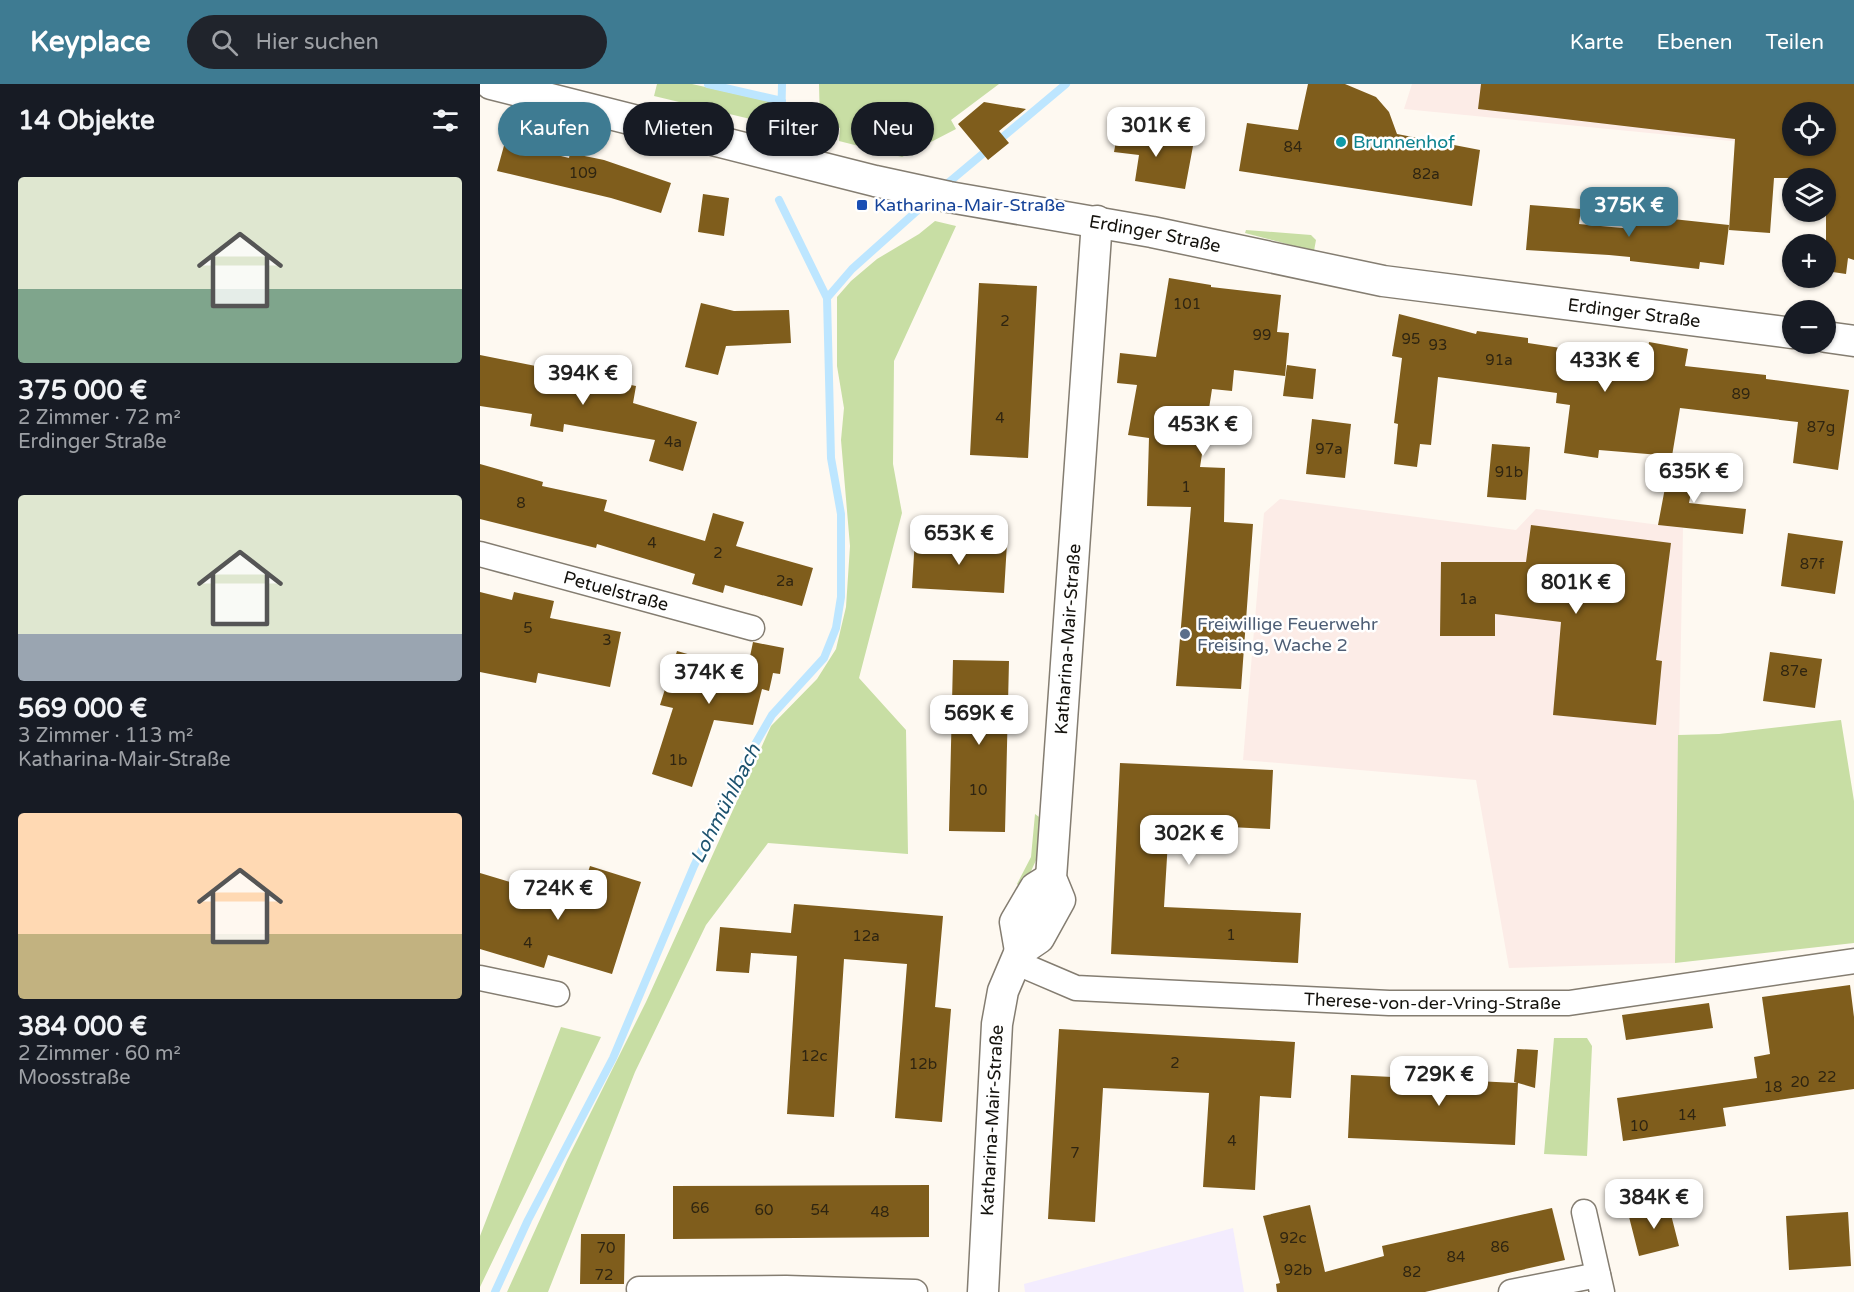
<!DOCTYPE html>
<html lang="de">
<head>
<meta charset="utf-8">
<style>
	:root { --surface:#171b24; --page:#20242c; --text:#f1f3f6; --muted:#9ea1a6; --accent:#3e7b92 }
	body { margin:0; font-family:"Varela Round",sans-serif; background:var(--page); color:var(--text); height:100vh; display:flex; flex-direction:column; font-size:22px; white-space:nowrap }
	* { box-sizing:border-box; margin:0 }
	p { font-size:20px; color:var(--muted) }
	.icon { flex:none; width:33px; height:33px; fill:none; stroke:currentColor; stroke-width:2; stroke-linecap:round; stroke-linejoin:round }
	.map { position:relative; flex:1; overflow:hidden }
	.sheet { display:flex; flex-direction:column; background:var(--surface); width:480px }
	.sheet>* { flex:none }
	.top-card { position:absolute; left:18px; top:18px; width:570px; height:54px; display:flex; gap:12px }
	.fabs { position:absolute; left:1302px; top:18px; display:grid; gap:12px }
	.fabs a { display:grid; place-items:center; width:54px; height:54px; border-radius:50%; background:var(--surface); box-shadow:0 2px 4px #0004; font-size:30px }
	.price { position:absolute; translate:-50% -51px; padding:0 14px; border-radius:12px; background:#fff; color:#222; font-size:20px; line-height:39px; filter:drop-shadow(0 2px 3px #0008) }
	.price::after { content:''; position:absolute; left:50%; top:36px; width:18px; height:14px; margin-left:-9px; background:inherit; clip-path:polygon(0 0,100% 0,50% 100%) }
	.price.current { background:var(--accent); color:#fff }
	ul { padding:0; list-style:none }
	li { display:grid; align-content:center; gap:12px; height:318px; padding:0 18px }
	li span { display:grid; place-items:center; height:186px; border-radius:6px; color:#555 }
	li>.icon { margin-inline-start:auto }
	span .icon { width:108px; height:108px; fill:#fffc; stroke-width:1 }
	li b { font-size:26px }
	h2 { display:flex; justify-content:space-between; align-items:center; height:72px; padding:0 18px; font-size:26px }
	.tag { padding:0 21px; border-radius:27px; background:var(--surface); box-shadow:0 2px 4px #0004; font-size:21px; line-height:54px }
	.tag.current { background:var(--accent); color:#fff }
	header { display:flex; align-items:center; gap:36px; box-sizing:border-box; height:84px; padding:0 30px; background:var(--accent); color:#fff }
	header strong { font-size:28px }
	nav { display:flex; gap:33px; margin-inline-start:auto; font-size:21px }
	.search { width:420px; height:54px; background:var(--page); display:flex; align-items:center; gap:15px; box-sizing:border-box; padding:0 21px; border-radius:33px; color:var(--muted); font-size:22px }
	main { display:flex; flex:1; min-height:0 }
	.map>svg:first-child { display:block }
	.industrial { fill:#fcece7; fill-rule:evenodd }
	.education { fill:#f3ecfe }
	.green { fill:#c8dea4 }
	.lines { fill:none; stroke-linecap:round; stroke-linejoin:round }
	.stream { stroke:#bde6ff; stroke-width:8 }
	.building { fill:#7f5d1c; fill-rule:evenodd }
	.minor-casing { stroke:#847d71; stroke-width:27 }
	.tertiary-casing { stroke:#847d71; stroke-width:33 }
	.minor { stroke:#fff; stroke-width:24 }
	.tertiary { stroke:#fff; stroke-width:30 }
	.culture-dot { fill:#0f9aa8; stroke:#fff; stroke-width:2 }
	.transit-dot { fill:#1a4fb4; stroke:#fff; stroke-width:2 }
	.service-dot { fill:#5c6f8a; stroke:#fff; stroke-width:2 }
	.labels { text-anchor:middle; dominant-baseline:central; stroke-width:5; stroke-linejoin:round; paint-order:stroke }
	.number-label { font-size:15px; fill:#2f2511 }
	.culture-label { font-size:18px; fill:#0d838f; stroke:#fff; text-anchor:start }
	.transit-label { font-size:18px; fill:#164399; stroke:#fff; text-anchor:start }
	.street-label { font-size:18px; fill:#14120d; stroke:#fff }
	.service-label { font-size:18px; fill:#4e5e75; stroke:#fff; text-anchor:start }
	.water-label { font-size:20px; font-style:italic; fill:#1d536f; stroke:#fff }
</style>
</head>
<body>
<header>
<strong>Keyplace</strong>
<div class="search"><svg class="icon" aria-label="search" viewBox="0 0 24 24"><circle cx="10" cy="10" r="6"/><path d="M15 15l6 6"/></svg>Hier suchen</div>
<nav><a>Karte</a><a>Ebenen</a><a>Teilen</a></nav>
</header>
<main>
<section class="sheet">
<h2>14 Objekte<svg class="icon" aria-label="filters" viewBox="0 0 24 24"><path d="M4 7h16M4 17h16"/><circle cx="9" cy="7" r="2"/><circle cx="15" cy="17" r="2"/></svg></h2>
<ul>
<li><span style="background:linear-gradient(#dfe7d0 60%,#7fa58c 0)"><svg class="icon" aria-label="home" viewBox="0 0 24 24"><path d="M3 11l9-7 9 7M6 9v11h12V9"/></svg></span><div><b>375 000 €</b><p>2 Zimmer · 72 m²</p><p>Erdinger Straße</p></div></li>
<li><span style="background:linear-gradient(#dfe7d0 75%,#9aa5b1 0)"><svg class="icon" aria-label="home" viewBox="0 0 24 24"><path d="M3 11l9-7 9 7M6 9v11h12V9"/></svg></span><div><b>569 000 €</b><p>3 Zimmer · 113 m²</p><p>Katharina-Mair-Straße</p></div></li>
<li><span style="background:linear-gradient(#ffd9b3 65%,#c2b280 0)"><svg class="icon" aria-label="home" viewBox="0 0 24 24"><path d="M3 11l9-7 9 7M6 9v11h12V9"/></svg></span><div><b>384 000 €</b><p>2 Zimmer · 60 m²</p><p>Moosstraße</p></div></li>
</ul>
</section>
<div class="map">
<svg width="1374" height="1208" viewBox="0 0 1374 1208">
	<rect width="100%" height="100%" fill="#fef9f1"/>
	<!-- industrial -->
	<path class="industrial" d="M932 0H1374V69L924 25ZM1312 28H1346V62H1312Z
		M800 415 1036 446 1056 425 1203 444 1195 879 1029 884 996 696 763 676 784 429Z"/>
	<!-- education -->
	<path class="education" d="M753 1144 764 1208H545L544 1200Z"/>
	<!-- green -->
	<path class="green" d="M177 0H212L296 19V41L174 12Z
		M339 0H519L471 36 476 45 422 73 359 57 360 44 340 40Z
		M455 137 476 142 414 277 413 380 422 429 379 594 426 646 428 770 288 759 226 841 155 988 68 1208H27L87 1076 166 918 291 642 337 595 356 565 366 523 370 462 361 356 364 324 357 282V213L371 197 397 175 439 150Z
		M766 146 831 151 836 156 834 167 765 149Z
		M1361 636 1374 717V859L1195 879 1198 651 1239 650Z
		M555 730 562 735 557 774 542 807 537 800 551 773Z
		M81 943 121 953 0 1203V1152Z
		M1074 954H1107L1112 962 1107 1072 1064 1070Z"/>
	<g class="lines">
		<!-- stream -->
		<path class="stream" d="M228 0 302 17
			M301 45 302 0
			M462 104 586 0
			M299 116 347 214
			M15 1208 48 1136 133 974 214 782 266 676 292 631 344 574 356 544 361 513V430L351 374 347 214 372 185 448 117"/>
	</g>
	<!-- building -->
	<path class="building" d="M828 0H865L896 13 909 28 917 50 1000 66 992 122 759 87 767 39 818 46Z
		M1001 0H1374V176L1368 174 1366 190 1346 187V94H1294L1290 149 1249 146 1255 55 998 25ZM1312 28H1346V62H1312Z
		M504 18 546 25 519 47 529 59 508 76 478 40Z
		M639 41 664 45 663 53 713 62 705 105 655 97 659 71 634 68Z
		M25 58 89 74 90 69 124 76 191 99 181 129 131 114 17 87Z
		M223 110 249 114 244 152 218 148Z
		M1050 121 1101 125 1099 140 1153 145 1155 131 1249 141 1244 181 1220 178 1219 185 1150 177V173L1129 171 1046 166Z
		M689 194 731 201V203L801 211 797 248 809 249 805 292 754 286 752 307 732 305 720 383 745 384 744 438 773 440 761 605 696 602 711 423 667 422 669 354 648 351 657 301 637 299 640 269 676 273Z
		M499 199 557 202 548 374 490 371Z
		M221 219 254 227 309 226 311 259 246 262 238 291 205 283Z
		M919 230 996 250 997 247 1048 254V259L1166 277 1169 258 1208 265 1205 282 1286 291V295L1369 306 1358 386 1313 379 1318 338 1200 324 1192 372 1119 366 1118 374 1084 369 1090 321 1076 319 1077 309 958 293 951 361 940 360 937 383 914 380 918 340 914 339 922 274 912 272Z
		M0 271 156 302 153 319 217 338 203 387 169 377 175 356 84 340 83 348 50 342 52 330 0 322Z
		M807 281 836 285 833 315 803 312Z
		M832 335 871 340 865 394 826 390Z
		M1012 360 1050 363 1046 416 1007 413Z
		M1191 372 1217 376 1209 419 1266 425 1263 450 1178 441Z
		M0 380 63 398 62 402 127 416 124 427 225 457 233 429 264 438 256 462 333 484 322 522 245 501 243 509 212 500 215 490 117 460 116 464 0 435Z
		M1051 441 1191 459 1176 576 1182 577 1176 641 1073 631 1081 538 1015 530V552H960L961 478H1046Z
		M1308 449 1363 457 1355 510 1301 502Z
		M435 454 527 459 524 509 432 504Z
		M0 508 32 516 34 508 74 517 70 534 141 548 130 603 58 589 56 599 0 588Z
		M273 558 304 564 300 590 293 589 289 607 282 605 273 641 234 636 212 703 172 690 193 624 180 621 197 567 267 587Z
		M1290 568 1342 575 1335 624 1283 617Z
		M473 576 529 577 525 748 469 747Z
		M640 679 793 686 790 745 689 740 684 823 821 829 818 879 631 870Z
		M110 782 161 798 132 890 68 871 64 884 0 865V789L98 818Z
		M314 820 463 832 455 923 471 925 462 1038 415 1034 427 880 364 875 354 1033 307 1030 317 872 271 869 269 889 236 887 240 843 311 849Z
		M1370 901 1374 933V1005L1243 1024 1246 1042 1143 1057 1137 1014 1277 994 1274 973 1290 970 1282 913Z
		M1229 919 1233 944 1146 956 1142 931Z
		M579 945 815 958 811 1014 780 1012 775 1106 723 1103 729 1009 623 1004 615 1138 568 1135Z
		M1037 965 1058 966 1055 1004 1038 999 1035 1061 868 1054 871 991 1037 999 1034 998Z
		M449 1101V1153L193 1155V1102Z
		M1188 1119 1199 1162 1159 1172 1148 1129Z
		M830 1121 845 1188 904 1172 902 1162 1072 1124 1085 1176 945 1208H797L796 1200 800 1199 783 1132Z
		M1368 1128 1371 1182 1309 1186 1306 1132Z
		M101 1150H145L144 1200H100Z"/>
	<g class="lines">
		<defs>
			<g id="minor">
				<path id="s1" d="M0 470 272 544"/>
				<path id="s2" d="M535 878 596 904 909 919H1089L1374 877"/>
				<path d="M0 894 77 910"/>
				<path d="M1104 1128 1122 1208"/>
				<path d="M159 1205 306 1204 435 1208"/>
				<path d="M1031 1208 1118 1191"/>
			</g>
			<g id="tertiary">
				<path id="s3" d="M11 0 395 97 469 113 672 148 903 197 1312 249"/>
				<path d="M1346 253 1374 257"/>
				<path d="M540 867 535 838 555 804 571 794"/>
				<path id="s4" d="M503 1208 517 940 523 907 540 867 559 854 580 816 571 794 617 137"/>
			</g>
		</defs>
		<!-- minor casing -->
		<use href="#minor" class="minor-casing"/>
		<!-- tertiary casing -->
		<use href="#tertiary" class="tertiary-casing"/>
		<!-- minor -->
		<use href="#minor" class="minor"/>
		<!-- tertiary -->
		<use href="#tertiary" class="tertiary"/>
	</g>
	<!-- markers -->
	<circle class="culture-dot" cx="861" cy="58" r="6"/>
	<rect class="transit-dot" x="376" y="115" width="12" height="12" rx="3"/>
	<circle class="service-dot" cx="705" cy="550" r="6"/>
	<g class="labels">
		<!-- number labels -->
		<g class="number-label">
			<text x="813" y="63">84</text>
			<text x="103" y="89">109</text>
			<text x="946" y="90">82a</text>
			<text x="707" y="220">101</text>
			<text x="525" y="237">2</text>
			<text x="782" y="251">99</text>
			<text x="931" y="255">95</text>
			<text x="958" y="261">93</text>
			<text x="1019" y="276">91a</text>
			<text x="1261" y="310">89</text>
			<text x="520" y="334">4</text>
			<text x="1341" y="343">87g</text>
			<text x="193" y="358">4a</text>
			<text x="849" y="365">97a</text>
			<text x="1029" y="388">91b</text>
			<text x="706" y="403">1</text>
			<text x="41" y="419">8</text>
			<text x="172" y="459">4</text>
			<text x="238" y="469">2</text>
			<text x="1332" y="480">87f</text>
			<text x="305" y="497">2a</text>
			<text x="988" y="515">1a</text>
			<text x="48" y="544">5</text>
			<text x="127" y="556">3</text>
			<text x="1314" y="587">87e</text>
			<text x="198" y="676">1b</text>
			<text x="498" y="706">10</text>
			<text x="751" y="851">1</text>
			<text x="386" y="852">12a</text>
			<text x="48" y="859">4</text>
			<text x="334" y="972">12c</text>
			<text x="695" y="979">2</text>
			<text x="443" y="980">12b</text>
			<text x="1347" y="993">22</text>
			<text x="1320" y="998">20</text>
			<text x="1293" y="1003">18</text>
			<text x="1207" y="1031">14</text>
			<text x="1159" y="1042">10</text>
			<text x="752" y="1057">4</text>
			<text x="595" y="1069">7</text>
			<text x="220" y="1124">66</text>
			<text x="284" y="1126">60</text>
			<text x="340" y="1126">54</text>
			<text x="400" y="1128">48</text>
			<text x="813" y="1154">92c</text>
			<text x="1020" y="1163">86</text>
			<text x="126" y="1164">70</text>
			<text x="976" y="1173">84</text>
			<text x="818" y="1186">92b</text>
			<text x="932" y="1188">82</text>
			<text x="124" y="1191">72</text>
		</g>
		<!-- culture labels -->
		<g class="culture-label">
			<text x="873" y="58">Brunnenhof</text>
		</g>
		<!-- transit labels -->
		<g class="transit-label">
			<text x="394" y="121">Katharina-Mair-Straße</text>
		</g>
		<!-- street labels -->
		<g class="street-label">
			<text stroke="none"><textPath href="#s3" startOffset="681">Erdinger Straße</textPath></text>
			<text stroke="none"><textPath href="#s3" startOffset="1167">Erdinger Straße</textPath></text>
			<text stroke="none"><textPath href="#s1" startOffset="141">Petuelstraße</textPath></text>
			<text stroke="none"><textPath href="#s4" startOffset="675">Katharina-Mair-Straße</textPath></text>
			<text stroke="none"><textPath href="#s2" startOffset="423">Therese-von-der-Vring-Straße</textPath></text>
			<text stroke="none"><textPath href="#s4" startOffset="172">Katharina-Mair-Straße</textPath></text>
		</g>
		<!-- service labels -->
		<g class="service-label">
			<text x="717" y="540">Freiwillige Feuerwehr<tspan x="717" dy="21">Freising, Wache 2</tspan></text>
		</g>
		<!-- water labels -->
		<g class="water-label">
			<text transform="translate(246 720) rotate(-63)">Lohmühlbach</text>
		</g>
	</g>
</svg>
<div class="fabs">
<a><svg class="icon" aria-label="locate" viewBox="0 0 24 24"><circle cx="12" cy="12" r="6"/><path d="M12 2v4M12 18v4M2 12h4M18 12h4"/></svg></a>
<a><svg class="icon" aria-label="layers" viewBox="0 0 24 24"><path d="M12 4l9 5-9 5-9-5zM3 14l9 5 9-5"/></svg></a>
<a>+</a>
<a>−</a>
</div>
<b class="price" style="left:676px;top:74px">301K €</b>
<b class="price current" style="left:1149px;top:154px">375K €</b>
<b class="price" style="left:1125px;top:309px">433K €</b>
<b class="price" style="left:103px;top:322px">394K €</b>
<b class="price" style="left:723px;top:373px">453K €</b>
<b class="price" style="left:1214px;top:420px">635K €</b>
<b class="price" style="left:479px;top:482px">653K €</b>
<b class="price" style="left:1096px;top:531px">801K €</b>
<b class="price" style="left:229px;top:621px">374K €</b>
<b class="price" style="left:499px;top:662px">569K €</b>
<b class="price" style="left:709px;top:782px">302K €</b>
<b class="price" style="left:78px;top:837px">724K €</b>
<b class="price" style="left:959px;top:1023px">729K €</b>
<b class="price" style="left:1174px;top:1146px">384K €</b>
<div class="top-card">
<a class="tag current">Kaufen</a>
<a class="tag">Mieten</a>
<a class="tag">Filter</a>
<a class="tag">Neu</a>
</div>
</div>
</main>
</body>
</html>
